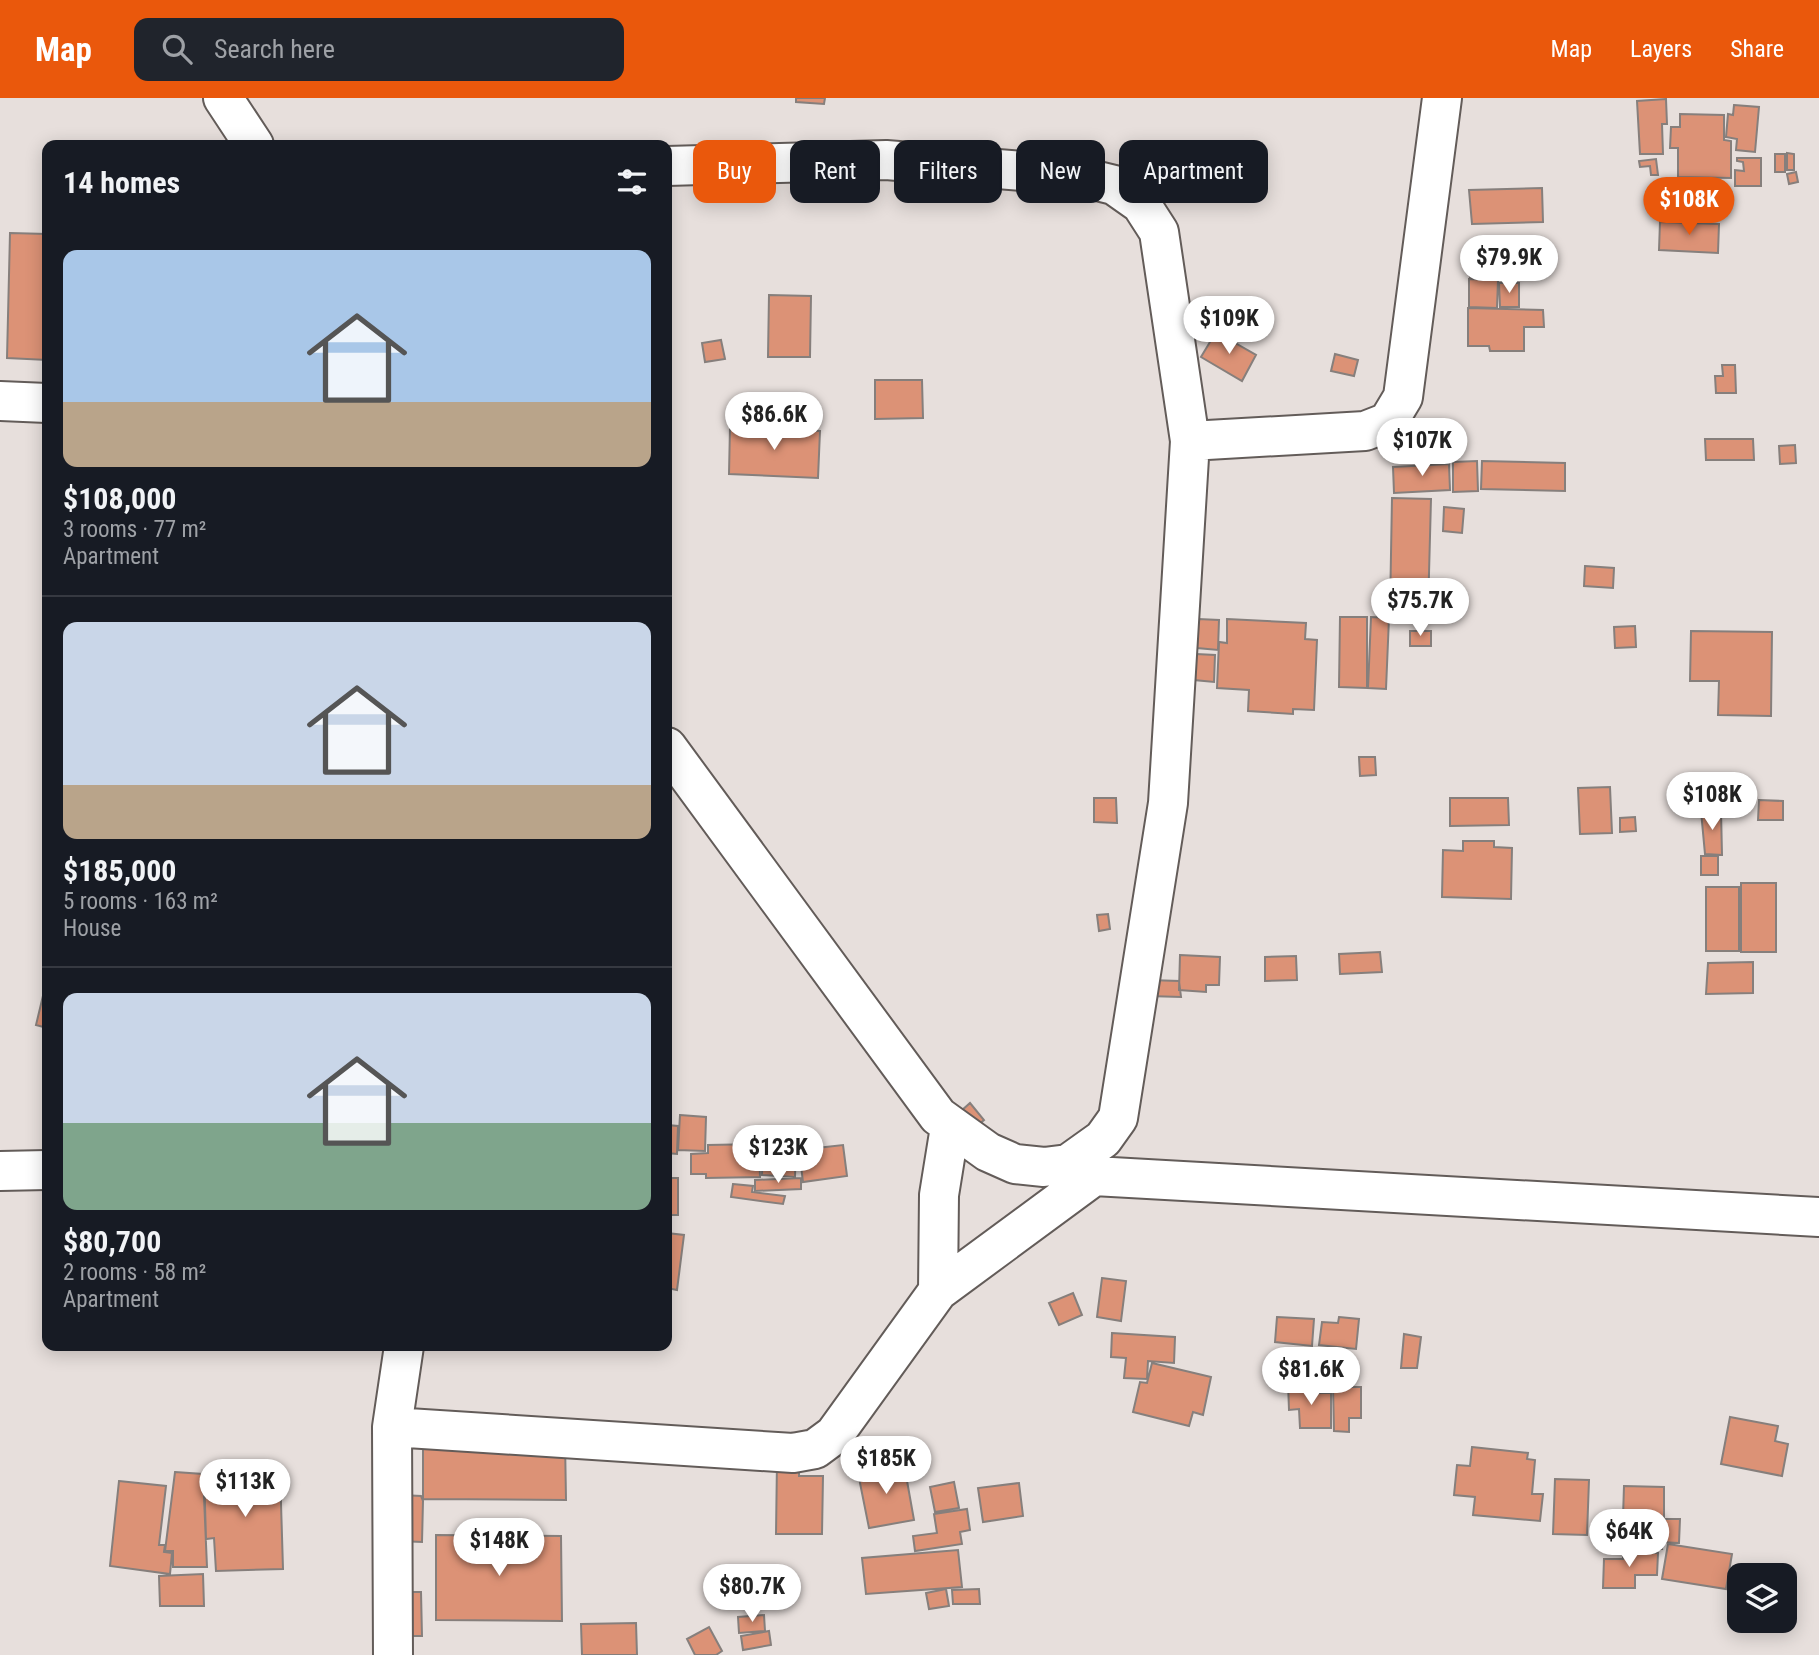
<!DOCTYPE html>
<html lang="en">
<head>
<meta charset="utf-8">
<style>
	:root { --surface:#171b24; --page:#20242c; --text:#f1f3f6; --muted:#9ea1a6; --line:#363941; --accent:#ea580c }
	body { margin:0; font-family:"Roboto Condensed",sans-serif; background:var(--page); color:var(--text); height:100vh; display:flex; flex-direction:column; font-size:26px; white-space:nowrap }
	* { box-sizing:border-box; margin:0 }
	p { font-size:23px; color:var(--muted) }
	.icon { flex:none; width:38px; height:38px; fill:none; stroke:currentColor; stroke-width:2; stroke-linecap:round; stroke-linejoin:round }
	.map { position:relative; flex:1; overflow:hidden }
	.side { position:absolute; left:42px; top:42px; width:630px; height:1211px; display:flex; flex-direction:column; background:var(--surface); border-radius:14px; box-shadow:0 4px 18px #0003 }
	.side>* { flex:none }
	.hud { position:absolute; left:693px; top:42px; width:665px; height:63px; display:flex; gap:14px }
	.buttons { position:absolute; left:1727px; top:1465px; display:grid; gap:14px }
	.buttons a { display:grid; place-items:center; width:70px; height:70px; border-radius:14px; background:var(--surface); box-shadow:0 4px 18px #0003; font-size:35px }
	.price { position:absolute; translate:-50% -60px; padding:0 16px; border-radius:24px; background:#fff; color:#222; font-size:23px; line-height:46px; filter:drop-shadow(0 2px 4px #0008) }
	.price::after { content:''; position:absolute; left:50%; top:42px; width:21px; height:16px; margin-left:-10px; background:inherit; clip-path:polygon(0 0,100% 0,50% 100%) }
	.price.active { background:var(--accent); color:#fff }
	ul { padding:0; list-style:none }
	li { display:grid; align-content:center; gap:14px; height:371px; padding:0 21px }
	li+li { border-top:2px solid var(--line) }
	li span { display:grid; place-items:center; height:217px; border-radius:14px; color:#555 }
	li>.icon { margin-inline-start:auto }
	span .icon { width:126px; height:126px; fill:#fffc; stroke-width:1 }
	li b { font-size:30px }
	h2 { display:flex; justify-content:space-between; align-items:center; height:84px; padding:0 21px; font-size:30px }
	.pill { padding:0 24px; border-radius:14px; background:var(--surface); box-shadow:0 4px 18px #0003; font-size:24px; line-height:63px }
	.pill.active { background:var(--accent); color:#fff }
	header { display:flex; align-items:center; gap:42px; box-sizing:border-box; height:98px; padding:0 35px; background:var(--accent); color:#fff }
	header strong { font-size:33px }
	nav { display:flex; gap:38px; margin-inline-start:auto; font-size:24px }
	.search { width:490px; height:63px; background:var(--page); display:flex; align-items:center; gap:18px; box-sizing:border-box; padding:0 24px; border-radius:14px; color:var(--muted); font-size:26px }
	.map>svg:first-child { display:block }
	.building { fill:#dc9276; stroke:#867f7c; stroke-width:2 }
	.lines { fill:none; stroke-linecap:round; stroke-linejoin:round }
	.minor-casing { stroke:#635c59; stroke-width:42 }
	.minor { stroke:#fff; stroke-width:38 }
</style>
</head>
<body>
<header>
<strong>Map</strong>
<div class="search"><svg class="icon" aria-label="search" viewBox="0 0 24 24"><circle cx="10" cy="10" r="6"/><path d="M15 15l6 6"/></svg>Search here</div>
<nav><a>Map</a><a>Layers</a><a>Share</a></nav>
</header>
<div class="map">
<svg width="1819" height="1557" viewBox="0 0 1819 1557">
	<rect width="100%" height="100%" fill="#e7dfdc"/>
	<!-- building -->
	<path class="building" d="M796 0H825L824 6 796 4Z
		M1666 1 1667 26H1662L1663 56H1640L1637 3Z
		M1734 7 1759 9 1755 54 1736 52 1737 41 1726 39 1728 16 1733 17Z
		M1680 16 1724 17V42L1731 43V80L1678 79V50H1670L1671 29H1680Z
		M1787 55 1794 56V72H1787Z
		M1775 56H1785V74H1775Z
		M1737 60H1761V88H1735V72L1744 73 1743 64 1737 63Z
		M1656 61 1658 77H1651L1650 68 1640 69 1639 63Z
		M1796 74 1798 84 1789 86 1787 76Z
		M1542 90 1543 124 1472 126 1469 92Z
		M1660 124 1719 126 1718 155 1659 152Z
		M10 135 47 136V262L7 260Z
		M1544 143 1546 179 1524 180 1522 144Z
		M1501 146 1519 147 1520 181H1502Z
		M1499 148 1500 180H1470L1469 149Z
		M1469 181 1498 182 1497 210 1469 209Z
		M1499 185H1519V209H1500Z
		M769 197 811 198 810 259H768Z
		M1468 210 1543 212 1544 229H1524V253H1490L1489 248H1468Z
		M1216 234 1256 257 1242 283 1201 259Z
		M721 242 725 261 705 264 702 245Z
		M1335 256 1358 262 1354 278 1331 273Z
		M1722 267H1735L1736 295H1716L1715 278H1723Z
		M875 282H922L923 320 875 321Z
		M730 329 820 333 818 380 729 376Z
		M1705 341H1753L1754 362H1706Z
		M1795 347 1796 365 1780 366 1779 348Z
		M1477 363 1478 393 1453 394V364Z
		M1482 363 1565 365V393L1481 391Z
		M1449 366 1450 392 1394 395 1393 369Z
		M1392 400 1431 401 1428 513 1390 512Z
		M1444 409 1464 411 1462 435 1443 433Z
		M1585 468 1614 470 1613 490 1584 488Z
		M1340 519H1367V590L1339 589Z
		M1371 519 1389 520 1386 591 1368 590Z
		M1198 521 1219 522 1218 552 1197 550Z
		M1227 521 1306 525 1305 541 1317 542 1314 612 1293 611V616L1248 613 1249 592 1217 590 1219 544 1227 545Z
		M1635 528 1636 549 1615 550 1614 529Z
		M1410 533H1431V548H1410Z
		M1691 533 1772 534 1771 618 1718 617 1719 583H1690Z
		M1196 556 1215 557 1214 584 1194 582Z
		M1359 659H1375L1376 677 1360 678Z
		M1610 689 1612 735 1580 736 1578 690Z
		M1718 694 1720 711 1703 712 1702 695Z
		M1094 700H1116L1117 725 1094 724Z
		M1450 700H1508L1509 727 1450 728Z
		M1759 702 1783 703V722H1758Z
		M1701 713H1721L1722 757 1705 756Z
		M1635 719 1636 733 1620 734V720Z
		M1463 743H1494V749L1512 750 1511 801 1442 799 1443 752 1463 753Z
		M1701 758H1718V777H1701Z
		M1741 785H1776V854H1741Z
		M1706 789H1739V853H1706Z
		M1108 816 1110 831 1099 833 1097 817Z
		M1380 854 1382 874 1340 876 1339 856Z
		M1180 857 1220 859 1219 887H1206V894L1179 892Z
		M1296 858 1297 882 1265 883V859Z
		M1753 864V895L1706 896 1708 865Z
		M47 881V930L36 927Z
		M1149 882 1179 883 1181 899 1148 898Z
		M970 1005 984 1022 973 1031 960 1014Z
		M680 1017 706 1019 705 1053 678 1052Z
		M667 1027 678 1028 677 1056 667 1055Z
		M763 1044 796 1045 795 1079 762 1077Z
		M759 1046 760 1079 706 1080V1076H691V1056L708 1055V1047Z
		M843 1047 847 1078 803 1084 799 1052Z
		M667 1080H678V1117H667Z
		M801 1080V1091L755 1093V1082Z
		M733 1086 753 1088 752 1094 785 1098 783 1106 731 1099Z
		M667 1135 684 1137 677 1192 667 1190Z
		M1102 1180 1126 1183 1121 1223 1097 1219Z
		M1073 1195 1082 1217 1059 1227 1049 1205Z
		M1277 1219 1314 1221 1312 1248 1275 1244Z
		M1339 1219 1359 1221 1356 1251 1319 1247 1322 1224 1338 1225Z
		M1112 1235 1175 1239 1174 1265 1148 1263 1147 1281 1124 1280 1126 1260 1111 1259Z
		M1404 1236 1421 1239 1417 1270H1401Z
		M1152 1265 1211 1279 1203 1317 1193 1314 1189 1328 1133 1314 1140 1284 1147 1285Z
		M1288 1285H1301V1291H1310L1311 1295H1331V1330H1300L1299 1311 1289 1312Z
		M1333 1289H1361V1320H1349V1334L1334 1333Z
		M1730 1319 1778 1328 1775 1343 1788 1346 1782 1378 1721 1366Z
		M565 1342 566 1402 423 1401V1349Z
		M1472 1349 1528 1355 1527 1361 1535 1362 1532 1396H1543L1540 1423 1473 1417 1475 1399 1454 1397 1457 1367 1470 1368Z
		M777 1363H799V1378H823L822 1436H776Z
		M904 1366 914 1422 869 1430 858 1375Z
		M280 1372 283 1471 216 1473 214 1440 206 1441 204 1374Z
		M175 1374 203 1376 207 1469H173V1453H165Z
		M1555 1381 1589 1382 1587 1437 1553 1436Z
		M119 1383 166 1388 159 1447H165L164 1454 172 1455 170 1476 110 1468Z
		M954 1384 959 1410 935 1414 930 1389Z
		M1019 1385 1023 1418 983 1424 978 1390Z
		M1624 1388 1664 1389V1421H1680L1679 1445 1661 1444 1662 1451H1622Z
		M401 1397 421 1398 423 1403 422 1444 399 1443Z
		M967 1411 970 1432 960 1434 962 1446 915 1453 913 1438 937 1435 934 1416Z
		M436 1437 561 1438 562 1523 436 1522Z
		M1668 1446 1732 1456 1726 1491 1662 1481Z
		M958 1452 962 1489 866 1496 862 1460Z
		M1623 1454 1658 1455 1657 1477H1635V1490H1603L1604 1461H1623Z
		M203 1476 204 1508H160L159 1478Z
		M946 1491 949 1508 929 1511 926 1495Z
		M979 1491 980 1506H953L952 1492Z
		M399 1494H421L422 1538H400Z
		M764 1517 765 1533 739 1535 738 1519Z
		M636 1525 637 1557H582L581 1526Z
		M709 1529 722 1553 716 1557H695L687 1541Z
		M769 1533 771 1547 743 1552 741 1538Z"/>
	<g class="lines">
		<defs>
			<path id="minor" d="M223 0 254 47
				M667 68 886 62 1073 77 1114 87 1141 106 1159 134 1190 343 1168 705 1118 1020 1103 1041 1068 1066
				M0 303 47 305
				M1190 343 1365 333 1388 324 1403 299 1442 0
				M667 649 938 1018 988 1054 1015 1066 1044 1069 1068 1066 1094 1078 1819 1119
				M0 1073 47 1072
				M938 1193 939 1097 950 1029
				M392 1329 793 1355 815 1351 834 1337 938 1193 1094 1078
				M393 1557 392 1329 404 1248"/>
		</defs>
		<!-- minor casing -->
		<use href="#minor" class="minor-casing"/>
		<!-- minor -->
		<use href="#minor" class="minor"/>
	</g>
</svg>
<div class="buttons">
<a><svg class="icon" aria-label="layers" viewBox="0 0 24 24"><path d="M12 4l9 5-9 5-9-5zM3 14l9 5 9-5"/></svg></a>
</div>
<b class="price active" style="left:1689px;top:139px">$108K</b>
<b class="price" style="left:1509px;top:197px">$79.9K</b>
<b class="price" style="left:1229px;top:258px">$109K</b>
<b class="price" style="left:774px;top:354px">$86.6K</b>
<b class="price" style="left:1422px;top:380px">$107K</b>
<b class="price" style="left:1420px;top:540px">$75.7K</b>
<b class="price" style="left:1712px;top:734px">$108K</b>
<b class="price" style="left:778px;top:1087px">$123K</b>
<b class="price" style="left:1311px;top:1309px">$81.6K</b>
<b class="price" style="left:886px;top:1398px">$185K</b>
<b class="price" style="left:245px;top:1421px">$113K</b>
<b class="price" style="left:1629px;top:1471px">$64K</b>
<b class="price" style="left:499px;top:1480px">$148K</b>
<b class="price" style="left:752px;top:1526px">$80.7K</b>
<div class="hud">
<a class="pill active">Buy</a>
<a class="pill">Rent</a>
<a class="pill">Filters</a>
<a class="pill">New</a>
<a class="pill">Apartment</a>
</div>
<section class="side">
<h2>14 homes<svg class="icon" aria-label="filters" viewBox="0 0 24 24"><path d="M4 7h16M4 17h16"/><circle cx="9" cy="7" r="2"/><circle cx="15" cy="17" r="2"/></svg></h2>
<ul>
<li><span style="background:linear-gradient(#a9c7e8 70%,#b9a48a 0)"><svg class="icon" aria-label="home" viewBox="0 0 24 24"><path d="M3 11l9-7 9 7M6 9v11h12V9"/></svg></span><div><b>$108,000</b><p>3 rooms · 77 m²</p><p>Apartment</p></div></li>
<li><span style="background:linear-gradient(#c9d6e8 75%,#b9a48a 0)"><svg class="icon" aria-label="home" viewBox="0 0 24 24"><path d="M3 11l9-7 9 7M6 9v11h12V9"/></svg></span><div><b>$185,000</b><p>5 rooms · 163 m²</p><p>House</p></div></li>
<li><span style="background:linear-gradient(#c9d6e8 60%,#7fa58c 0)"><svg class="icon" aria-label="home" viewBox="0 0 24 24"><path d="M3 11l9-7 9 7M6 9v11h12V9"/></svg></span><div><b>$80,700</b><p>2 rooms · 58 m²</p><p>Apartment</p></div></li>
</ul>
</section>
</div>
</body>
</html>
